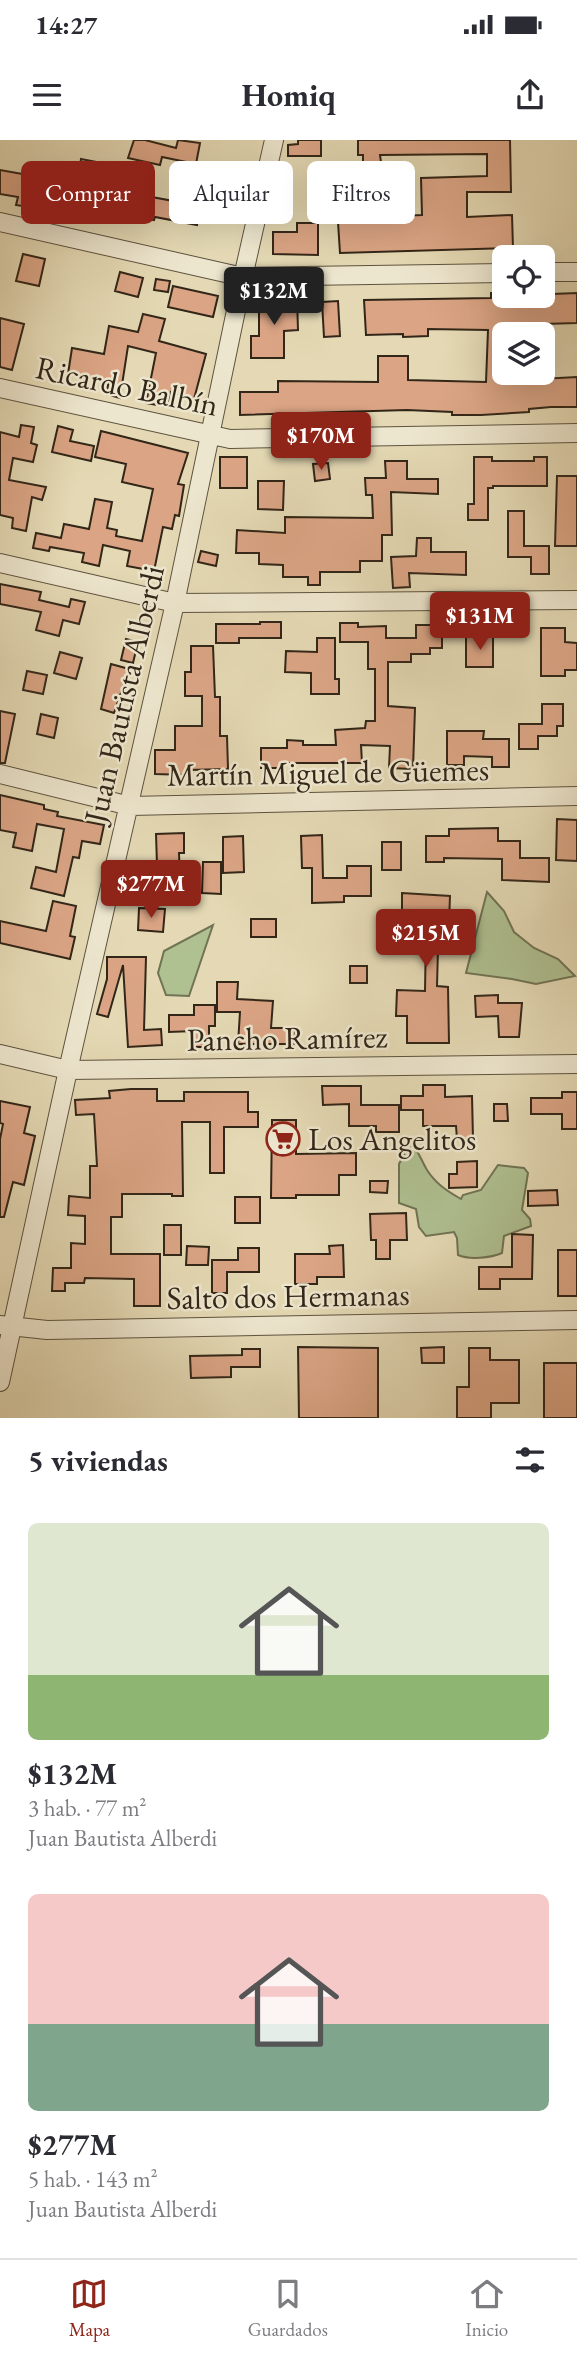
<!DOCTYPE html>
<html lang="es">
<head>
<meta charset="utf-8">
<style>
	:root { --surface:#fff; --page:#f2f2f3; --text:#2b2b33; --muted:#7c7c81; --line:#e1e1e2; --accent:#8f2418 }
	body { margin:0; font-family:"EB Garamond",serif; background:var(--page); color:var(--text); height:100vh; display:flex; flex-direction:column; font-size:26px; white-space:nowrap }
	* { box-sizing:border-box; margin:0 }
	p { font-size:23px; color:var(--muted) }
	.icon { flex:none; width:38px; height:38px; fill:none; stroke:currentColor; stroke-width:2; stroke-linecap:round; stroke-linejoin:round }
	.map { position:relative; height:1278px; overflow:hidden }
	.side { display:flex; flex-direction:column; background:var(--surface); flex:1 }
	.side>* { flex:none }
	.guide { position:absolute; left:21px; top:21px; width:536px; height:63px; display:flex; gap:14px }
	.controls { position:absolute; left:492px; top:105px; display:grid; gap:14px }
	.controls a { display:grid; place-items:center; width:63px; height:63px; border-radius:10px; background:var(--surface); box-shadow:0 7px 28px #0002; font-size:35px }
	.price { position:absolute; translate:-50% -60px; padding:0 16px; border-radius:7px; background:var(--accent); color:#fff; font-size:23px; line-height:46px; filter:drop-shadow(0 2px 4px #0008) }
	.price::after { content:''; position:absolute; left:50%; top:42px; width:21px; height:16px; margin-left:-10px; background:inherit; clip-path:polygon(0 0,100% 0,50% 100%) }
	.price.current { background:#222; color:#fff }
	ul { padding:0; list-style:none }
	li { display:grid; align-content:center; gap:14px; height:371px; padding:0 28px }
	li span { display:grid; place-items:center; height:217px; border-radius:10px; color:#555 }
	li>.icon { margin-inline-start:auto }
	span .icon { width:126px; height:126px; fill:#fffc; stroke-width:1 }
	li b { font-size:30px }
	h2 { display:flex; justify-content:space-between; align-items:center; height:84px; padding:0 28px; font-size:30px }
	.chip { padding:0 24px; border-radius:10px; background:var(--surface); box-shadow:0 7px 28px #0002; font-size:24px; line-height:63px }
	.chip.current { background:var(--accent); color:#fff }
	.status { display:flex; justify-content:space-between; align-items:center; height:49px; padding:0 35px; background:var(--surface); direction:ltr }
	.status svg { height:19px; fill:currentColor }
	header { display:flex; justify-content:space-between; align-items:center; height:91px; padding:0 28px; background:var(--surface); font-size:32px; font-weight:700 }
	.dock { display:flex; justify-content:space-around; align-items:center; height:98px; border-top:2px solid var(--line); background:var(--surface); font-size:19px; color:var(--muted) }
	.dock a { display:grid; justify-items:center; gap:4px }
	.dock .current { color:var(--accent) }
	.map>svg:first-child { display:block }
	.green { fill:#afc091; stroke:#707354; stroke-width:2 }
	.building { fill:#dba585; stroke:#322618; stroke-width:2 }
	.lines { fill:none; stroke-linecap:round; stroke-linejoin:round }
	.street-casing { stroke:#5e533f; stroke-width:20 }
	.street { stroke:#ede6ce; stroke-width:18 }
	.labels { text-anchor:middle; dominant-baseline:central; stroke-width:5; stroke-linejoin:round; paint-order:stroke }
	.street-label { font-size:32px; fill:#322618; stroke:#ede6ce }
	.poi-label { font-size:32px; fill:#322618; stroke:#ede6ce; text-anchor:start }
</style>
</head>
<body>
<div class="status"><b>14:27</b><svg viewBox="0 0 49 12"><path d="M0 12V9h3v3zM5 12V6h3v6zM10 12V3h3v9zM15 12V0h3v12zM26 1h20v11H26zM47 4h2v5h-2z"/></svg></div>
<header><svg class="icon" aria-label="menu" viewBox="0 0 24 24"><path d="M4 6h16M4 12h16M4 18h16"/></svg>Homiq<svg class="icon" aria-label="share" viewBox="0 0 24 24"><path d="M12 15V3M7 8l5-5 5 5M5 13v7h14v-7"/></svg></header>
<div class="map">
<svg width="577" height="1278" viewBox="0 0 577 1278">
	<rect width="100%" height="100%" fill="#e4d9b4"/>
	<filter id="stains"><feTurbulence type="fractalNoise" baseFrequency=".00286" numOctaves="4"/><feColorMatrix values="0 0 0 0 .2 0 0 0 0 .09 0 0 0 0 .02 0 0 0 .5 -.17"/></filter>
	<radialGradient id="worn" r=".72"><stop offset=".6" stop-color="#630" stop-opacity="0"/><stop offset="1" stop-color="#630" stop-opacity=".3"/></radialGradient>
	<!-- green -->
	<path class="green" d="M487 752 504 771 514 792 534 808 558 819 575 836 536 844 512 839 466 833Z
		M213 785 189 856 166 855 158 833 164 811Z
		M410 1002C419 1011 421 1020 427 1030 436 1044 447 1051 461 1059L463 1055 481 1050 498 1025 524 1028 528 1033 522 1070 530 1079 531 1086 504 1096 502 1113C491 1118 469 1120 458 1115L457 1098 454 1092 426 1096 419 1087 416 1069 399 1063V1024Z"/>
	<!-- building -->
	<path class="building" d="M134 0H145L176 8 178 0 200 3 196 24 162 17 160 25 128 18Z
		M298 0H321V16H288V5L298 4Z
		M358 0H510L511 52H467V77L512 75 513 108 340 113 338 82H369V77L422 75 421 38 487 36V14L380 15 381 22H363V15H358Z
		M81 19 102 23 98 48 71 44 67 65 36 58 35 68 16 65 18 57 0 54V30L45 38 47 26 79 32Z
		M194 40 216 44 215 51 236 55 232 80 210 76V80L198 78 197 85 155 77 154 80 142 78 146 56 190 64Z
		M297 83H318V115L273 114V92H297Z
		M23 114 45 119 39 146 16 141Z
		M120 132 143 138 138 157 115 151Z
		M156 139 170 141 168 152 154 150Z
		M173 146 218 156 213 177 168 167Z
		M491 153H504V156L577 153V183L504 185V241L577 237V267H551L529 269V272L481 275H452V272L407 270 240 275V252H278V241L378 242V216H408V240L486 242 488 190 428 189V196L403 197V194L366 195 364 160 491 158Z
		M297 158 298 190 284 191V218H251V196H259V159Z
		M338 161 340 196 324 197 322 162Z
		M143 174 165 179 159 201 206 214 194 259 171 252 168 267 146 263 156 213 128 206 120 258 106 254 109 241 68 234 72 208 104 214 109 186 138 192Z
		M0 178 24 184 12 230 0 227Z
		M21 285 34 287 31 303 37 305 33 322 13 318 9 340 46 347 42 360 32 357 26 391 12 388 13 378 0 375V292L19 297Z
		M58 286 73 290 70 301 94 306 91 321 52 312Z
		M101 291 188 313 178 344 184 345 179 376 175 375 172 389 163 387 154 431 127 426 130 411 103 405 99 426 82 422 84 413 50 407 49 411 33 408 36 393 61 398 64 384 89 389 95 359 112 362 107 388 117 390 116 396 142 401 153 349 122 342 126 324 95 317Z
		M220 317H247V348H220Z
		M474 317H492V321H534V317H547V346H493V348H488V380H468V364H474Z
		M385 321H407V339H438V354L391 352 392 395H382V421H360V432H320V445H308V437H283V425L259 424V413H236L237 390 285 393V377L373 378 372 355H366L365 338H386Z
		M328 323 330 339 315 341 313 324Z
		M557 336H577V406H555Z
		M258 341H284L283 370 258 369Z
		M508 371H524V406H549V434H531V417H508Z
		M417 398H431V412H466V435L409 433 410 447 393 448 391 417 416 416Z
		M201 411 218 415 216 426 198 422Z
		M0 444 41 452 39 460 69 467 71 459 85 462 79 484 63 480 59 496 36 490 41 472 0 464Z
		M260 482H281V498H239V503H216V484H260Z
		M340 483H358V487L386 486V498H416V485H442V508H430V514H411V522H388V566L415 568 413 629 389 628 390 606 361 605 362 623H282V628H261V608H287V600L303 601V605H336L335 590 365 588 366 581H375V529H368V502H340Z
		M541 488H565V502L577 503V530H565V536H541Z
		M466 497H493V527H466Z
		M317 498H335V539H339V554H311V533L285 532 286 511 317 512Z
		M126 499 138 502 133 523 121 520Z
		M191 506H213L215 557H220V596H227L228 629 188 630V635L155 634V610H175V586H202V556H185V532H191Z
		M60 512 82 518 76 539 54 533Z
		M111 524 129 529 114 573 101 569Z
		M27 531 47 535 43 554 23 550Z
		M542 564H563V586H557V596H538V609H519V584H542Z
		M0 571 15 574 5 623H0Z
		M41 574 58 578 54 598 37 594Z
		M447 591H484L483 599H509V627H492V617L464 616V625H447Z
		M0 655 44 665V669L58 672 57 676 104 685 100 704 82 701 79 718 73 717 64 756 31 748 36 727 56 732 64 689 37 684 32 711 13 707 16 693 0 690Z
		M557 679 577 680V721L556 720Z
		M498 688V701H520V718H549V742L502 740V719L444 718V722H426V696H449V689Z
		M184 693V713H179L180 740 153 741V725H157L156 694Z
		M322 695 323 738H347V726H371V756H344V762L312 763V728H302L301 696Z
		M243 696 244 732 223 733V697Z
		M382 702H401V730H382Z
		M203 722H221V754L202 753Z
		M402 753 450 756 448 809 438 808 437 846 448 847 449 903H407V876H396L397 850 425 851 426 792H398V779H402Z
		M53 761 76 766 70 796 75 797 70 819 0 803V781L46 791Z
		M139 768 165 769 163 792 138 790Z
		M251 779H276V797H251Z
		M107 817H146L144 890 161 889 162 905 128 907 123 825 108 877 97 874 107 839Z
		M350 826H367V843H350Z
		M217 842H238L237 859 273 861 271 888H295V904H238L240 872H217Z
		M498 855V863H522L519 897H499L498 876 476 877 475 856Z
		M194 865H215V886H209V907H194V891L169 892V875H194Z
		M423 945H445V957L472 956 473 999H457L456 986H423V970H401V956H423Z
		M322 946H361V965H399V992H376V986H349V964L323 965Z
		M131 949H157V961H184V952H248V972H258V987H224V1033H210V982H182L183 1056H172V1054H122V1077H111V1114H160V1166H134V1139L85 1138 84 1143H65V1151H52L53 1128H71V1103L85 1104V1076L68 1075 69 1056 90 1058V1026H97L94 974 76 975 75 960 110 958 109 951Z
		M562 952H577V989H562V974H531V958H562Z
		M0 961 30 967 24 993 35 996 24 1045 13 1042 4 1077H0V999L3 984 0 983Z
		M494 964H507L508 981H494Z
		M272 980H296V1014L356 1013V1035H339V1055H296V1058H271Z
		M477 1021V1047L449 1048V1034H457V1022Z
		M370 1041H388L387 1053 370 1052Z
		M557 1050 558 1065 528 1066V1051Z
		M235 1057H260V1083H235Z
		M406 1073 407 1100H390V1119H376V1100H371L370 1074Z
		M164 1085H181V1115H164Z
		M512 1094 533 1095 532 1139H500V1149H479V1127H512Z
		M343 1105 344 1137H317V1144H295V1114H330L329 1106Z
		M187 1106 209 1107 208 1125H186Z
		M238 1108H259V1132H227V1153H212V1120H238Z
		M558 1110H577V1156H558Z
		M298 1207 378 1208V1278H299Z
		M444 1207V1223H422L421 1208Z
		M469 1208H490V1220H519V1263H491V1278H457V1247H469Z
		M242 1209H260V1227H231V1237L191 1238 190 1216 242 1215Z
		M544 1223H577V1278H544Z"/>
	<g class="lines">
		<defs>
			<path id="street" d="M0 82 243 137 504 133
				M542 132H577
				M0 248 230 299 577 293
				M0 423 175 463 577 460
				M0 634 130 666 577 656
				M0 914 68 930 577 924
				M0 1185 47 1190 577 1180
				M0 1242 68 930 175 463 243 137 274 0"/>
		</defs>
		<!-- street casing -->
		<use href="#street" class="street-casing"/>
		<!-- street -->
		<use href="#street" class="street"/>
	</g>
	<!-- icons -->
	<defs>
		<symbol id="supermarket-ring" viewBox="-11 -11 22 22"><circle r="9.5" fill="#ede6ce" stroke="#8f2418" stroke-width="1.5"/><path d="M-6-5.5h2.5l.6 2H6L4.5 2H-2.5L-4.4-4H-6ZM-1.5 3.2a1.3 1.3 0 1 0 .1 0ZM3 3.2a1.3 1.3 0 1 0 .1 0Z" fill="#8f2418"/></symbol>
	</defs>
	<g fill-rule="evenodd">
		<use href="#supermarket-ring" x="264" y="980" width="38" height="38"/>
	</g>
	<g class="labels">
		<!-- street labels -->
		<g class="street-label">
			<text transform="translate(127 246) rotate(12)">Ricardo Balbín</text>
			<text transform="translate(124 554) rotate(-77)">Juan Bautista Alberdi</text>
			<text transform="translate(328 632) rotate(-1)">Martín Miguel de Güemes</text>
			<text transform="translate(287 898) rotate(-1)">Pancho Ramírez</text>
			<text transform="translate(288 1156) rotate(-1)">Salto dos Hermanas</text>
		</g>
		<!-- poi labels -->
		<g class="poi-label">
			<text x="308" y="999">Los Angelitos</text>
		</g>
	</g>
	<rect width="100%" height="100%" filter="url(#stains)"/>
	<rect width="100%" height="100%" fill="url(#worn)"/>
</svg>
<div class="controls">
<a><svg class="icon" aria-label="locate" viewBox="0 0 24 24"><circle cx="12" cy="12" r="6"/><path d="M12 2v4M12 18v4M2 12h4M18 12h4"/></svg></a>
<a><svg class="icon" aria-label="layers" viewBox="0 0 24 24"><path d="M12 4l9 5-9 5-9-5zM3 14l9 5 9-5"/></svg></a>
</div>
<b class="price current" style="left:274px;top:187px">$132M</b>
<b class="price" style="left:321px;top:332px">$170M</b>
<b class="price" style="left:480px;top:512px">$131M</b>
<b class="price" style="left:151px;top:780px">$277M</b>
<b class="price" style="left:426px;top:829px">$215M</b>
<div class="guide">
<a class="chip current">Comprar</a>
<a class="chip">Alquilar</a>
<a class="chip">Filtros</a>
</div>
</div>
<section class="side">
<h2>5 viviendas<svg class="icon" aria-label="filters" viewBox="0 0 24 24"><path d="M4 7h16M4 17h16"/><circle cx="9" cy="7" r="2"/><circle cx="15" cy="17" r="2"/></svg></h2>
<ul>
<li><span style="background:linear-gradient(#dfe7d0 70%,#8fb573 0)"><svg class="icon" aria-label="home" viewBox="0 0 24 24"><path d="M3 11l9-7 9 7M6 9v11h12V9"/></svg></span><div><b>$132M</b><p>3 hab. · 77 m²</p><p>Juan Bautista Alberdi</p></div></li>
<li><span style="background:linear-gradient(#f6c9c9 60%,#7fa58c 0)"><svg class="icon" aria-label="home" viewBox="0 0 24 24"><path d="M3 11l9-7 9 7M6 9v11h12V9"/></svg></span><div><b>$277M</b><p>5 hab. · 143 m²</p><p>Juan Bautista Alberdi</p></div></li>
</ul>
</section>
<nav class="dock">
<a class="current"><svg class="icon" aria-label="map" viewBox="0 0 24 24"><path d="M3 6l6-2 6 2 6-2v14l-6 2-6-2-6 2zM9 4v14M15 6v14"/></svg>Mapa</a>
<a><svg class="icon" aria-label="saved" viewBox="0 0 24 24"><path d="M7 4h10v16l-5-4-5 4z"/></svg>Guardados</a>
<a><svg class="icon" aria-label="home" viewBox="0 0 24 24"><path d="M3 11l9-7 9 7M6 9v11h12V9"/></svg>Inicio</a>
</nav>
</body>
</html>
